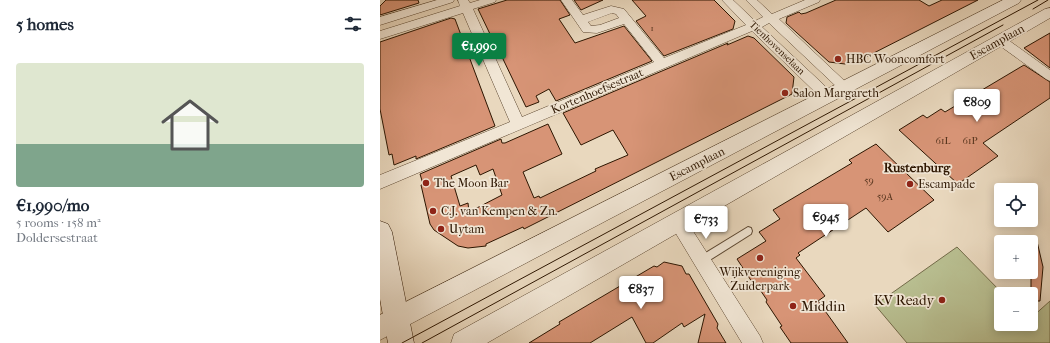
<!DOCTYPE html>
<html lang="en">
<head>
<meta charset="utf-8">
<style>
	:root { --surface:#fff; --page:#f2f2f3; --text:#1f2937; --muted:#747a83; --line:#e0e1e3; --accent:#0b8043 }
	body { margin:0; font-family:"IM FELL French Canon",serif; background:var(--page); color:var(--text); height:100vh; display:flex; flex-direction:column; font-size:15px; white-space:nowrap }
	* { box-sizing:border-box; margin:0 }
	p { font-size:13px; color:var(--muted) }
	.icon { flex:none; width:22px; height:22px; fill:none; stroke:currentColor; stroke-width:2; stroke-linecap:round; stroke-linejoin:round }
	.map { position:relative; flex:1; overflow:hidden }
	.drawer { display:flex; flex-direction:column; background:var(--surface); width:380px }
	.drawer>* { flex:none }
	.controls { position:absolute; left:614px; top:183px; display:grid; gap:8px }
	.controls a { display:grid; place-items:center; width:44px; height:44px; border-radius:4px; background:var(--surface); box-shadow:0 2px 10px #0003; font-size:20px }
	.price { position:absolute; translate:-50% -34px; padding:0 9px; border-radius:4px; background:#fff; color:#222; font-size:13px; line-height:26px; filter:drop-shadow(0 1px 2px #0008) }
	.price::after { content:''; position:absolute; left:50%; top:24px; width:12px; height:9px; margin-left:-6px; background:inherit; clip-path:polygon(0 0,100% 0,50% 100%) }
	.price.on { background:var(--accent); color:#fff }
	ul { padding:0; list-style:none }
	li { display:grid; align-content:center; gap:8px; height:212px; padding:0 16px }
	li+li { border-top:1px solid var(--line) }
	li span { display:grid; place-items:center; height:124px; border-radius:4px; color:#555 }
	li>.icon { margin-inline-start:auto }
	span .icon { width:72px; height:72px; fill:#fffc; stroke-width:1 }
	li b { font-size:17px }
	h2 { display:flex; justify-content:space-between; align-items:center; height:48px; padding:0 16px; font-size:17px }
	main { display:flex; flex:1; min-height:0 }
	.map>svg:first-child { display:block }
	.green { fill:#b8be90; stroke:#726a48 }
	.building { fill:#d79476; stroke:#2c1500; fill-rule:evenodd }
	.lines { fill:none; stroke-linecap:round; stroke-linejoin:round }
	.service-casing { stroke:#5b4630; stroke-width:2 }
	.minor-casing { stroke:#5b4630; stroke-width:1 }
	.tertiary-casing { stroke:#5b4630; stroke-width:1 }
	.secondary-casing { stroke:#2c1500; stroke-width:1 }
	.service { fill:#f1e6d5; fill-rule:evenodd }
	.minor { fill:#f1e6d5; fill-rule:evenodd }
	.tertiary { fill:#f1e6d5; fill-rule:evenodd }
	.secondary { fill:#f1e6d5; fill-rule:evenodd }
	.tram { stroke:#2c1500; stroke-width:1 }
	.poi-dot { fill:#8f2418; stroke:#f1e6d5; stroke-width:1.5 }
	.labels { text-anchor:middle; dominant-baseline:central; stroke-width:3.5; stroke-linejoin:round; paint-order:stroke }
	.far-number-label { font-size:9px; fill:#57351e }
	.far-street-label { font-size:10px; fill:#2c1500; stroke:#f1e6d5 }
	.number-label { font-size:10px; fill:#57351e }
	.street-label { font-size:12px; fill:#2c1500; stroke:#f1e6d5 }
	.poi-label { font-size:12px; fill:#2c1500; stroke:#f1e6d5; text-anchor:start }
	.neighbourhood-label { font-size:13px; font-weight:bold; fill:#2c1500; stroke:#f1e6d5 }
	.near-poi-label { font-size:14px; fill:#2c1500; stroke:#f1e6d5; text-anchor:end }
</style>
</head>
<body>
<main>
<section class="drawer">
<h2>5 homes<svg class="icon" aria-label="filters" viewBox="0 0 24 24"><path d="M4 7h16M4 17h16"/><circle cx="9" cy="7" r="2"/><circle cx="15" cy="17" r="2"/></svg></h2>
<ul>
<li><span style="background:linear-gradient(#dfe7d0 65%,#7fa58c 0)"><svg class="icon" aria-label="home" viewBox="0 0 24 24"><path d="M3 11l9-7 9 7M6 9v11h12V9"/></svg></span><div><b>€1,990/mo</b><p>5 rooms · 158 m²</p><p>Doldersestraat</p></div></li>
</ul>
</section>
<div class="map">
<svg width="670" height="343" viewBox="0 0 670 343">
	<rect width="100%" height="100%" fill="#e9d8be"/>
	<filter id="stains"><feTurbulence type="fractalNoise" baseFrequency=".005" numOctaves="4"/><feColorMatrix values="0 0 0 0 .2 0 0 0 0 .09 0 0 0 0 .02 0 0 0 .5 -.17"/></filter>
	<radialGradient id="worn" r=".72"><stop offset=".6" stop-color="#630" stop-opacity="0"/><stop offset="1" stop-color="#630" stop-opacity=".3"/></radialGradient>
	<!-- green -->
	<path class="green" d="M577 247 623 294H621V324H651V318L670 301V343H527L495 305Z"/>
	<!-- building -->
	<path class="building" d="M6 0H38L39 3 0 15V6Z
		M127 0H180L190 15 179 19 195 43 244 26 272 61 176 101 169 89 156 96 159 102 146 107 111 34H110L98 9Z
		M194 0H223L201 10Z
		M252 0H334L355 21 353 29 284 56 256 21 266 16Z
		M456 0H539L549 6 562 0H598L482 59 480 57 465 64 449 62 406 23 407 17 419 12 421 14 426 13Z
		M71 18 75 19 115 126 36 159V156L14 165 12 154 9 155 0 109V42Z
		M670 33V68L644 48Z
		M368 36 374 38 414 77 412 94 144 229 143 227 106 244V246L88 248 78 246 54 230 50 224 41 185 43 184 40 174 121 139 122 143H125L168 124 182 154 143 172 154 198 159 196 160 198 216 171 215 169 248 155 233 130 201 145 183 113 348 43 347 45ZM96 165 100 175 113 169 122 195 89 212 88 203 80 206 71 176Z
		M644 65 670 82V98L603 143 618 156 578 184 519 130 543 115 547 118 561 109 565 112Z
		M496 144 554 200 508 232 486 208 418 253 420 255 416 258 445 296 438 301 468 343H411L400 327 402 326 386 302 387 300 374 281 372 282 357 259 386 241 379 232 400 219 393 210 472 163 469 160Z
		M651 237H656L663 267 660 301H651Z
		M284 262 302 266 306 274H309L338 324 337 328 346 343H318L325 314 304 327 302 323 273 343H266L252 317 210 343H149L180 324 179 322 274 266 277 267Z"/>
	<g class="lines">
		<defs>
			<path id="service" d="M368 227 371 228 372 231 371 234 325 263 322 264 319 263 317 260 319 257Z"/>
			<path id="minor" d="M57 0H74L73 2 0 25V17Z
				M78 0H88L90 3 100 0H116L115 2 93 9 142 117 274 62 244 24 217 33 203 32 181 0H192L203 15 231 6 244 9 284 58 366 25 342 0H353L375 21 383 17 366 0H377L392 14 425 0H440L439 2 399 19 471 87 470 90 465 92 460 90 389 23 382 27 444 85 451 98 449 102 444 103 439 102 434 91 372 31 0 189V175L130 122 83 13 0 39V31L80 6ZM232 13 236 14 239 18 220 25 211 26 208 22Z
				M620 36 624 37 670 70V81L666 79 616 43 614 40 616 37Z
				M298 214 304 217 380 336 383 343H362L292 227 290 222 292 217Z"/>
			<path id="tertiary" d="M623 0H641L639 3 0 340V315Z
				M670 8V18L107 343H71L74 334 665 9Z"/>
			<path id="secondary" d="M0 221 8 224 12 232 34 343H8L0 299Z"/>
		</defs>
		<!-- service casing -->
		<use href="#service" class="service-casing"/>
		<!-- minor casing -->
		<use href="#minor" class="minor-casing"/>
		<!-- tertiary casing -->
		<use href="#tertiary" class="tertiary-casing"/>
		<!-- secondary casing -->
		<use href="#secondary" class="secondary-casing"/>
		<!-- service -->
		<use href="#service" class="service"/>
		<!-- minor -->
		<use href="#minor" class="minor"/>
		<!-- tertiary -->
		<use href="#tertiary" class="tertiary"/>
		<!-- secondary -->
		<use href="#secondary" class="secondary"/>
		<!-- tram -->
		<path class="tram" d="M653 9 668 0
			M22 343 658 0
			M42 343 623 25"/>
	</g>
	<!-- markers -->
	<g class="poi-dot">
		<circle cx="458" cy="59" r="4"/>
		<circle cx="405" cy="93" r="4"/>
		<circle cx="46" cy="183" r="4"/>
		<circle cx="530" cy="184" r="4"/>
		<circle cx="53" cy="211" r="4"/>
		<circle cx="61" cy="229" r="4"/>
		<circle cx="380" cy="258" r="4"/>
		<circle cx="562" cy="300" r="4"/>
		<circle cx="413" cy="306" r="4"/>
	</g>
	<g class="labels">
		<!-- far-number labels -->
		<g class="far-number-label">
			<text x="272" y="28">1</text>
		</g>
		<!-- far-street labels -->
		<g class="far-street-label">
			<text transform="translate(397 48) rotate(44)">Tienhovenselaan</text>
		</g>
		<!-- number labels -->
		<g class="number-label">
			<text x="563" y="141">61L</text>
			<text x="590" y="141">61P</text>
			<text x="489" y="181">59</text>
			<text x="505" y="197">59A</text>
		</g>
		<!-- street labels -->
		<g class="street-label">
			<text transform="translate(617 42) rotate(-29)">Escamplaan</text>
			<text transform="translate(217 91) rotate(-23)">Kortenhoefsestraat</text>
			<text transform="translate(317 164) rotate(-27)">Escamplaan</text>
		</g>
		<!-- poi labels -->
		<g class="poi-label">
			<text x="466" y="59">HBC Wooncomfort</text>
			<text x="413" y="93">Salon Margareth</text>
			<text x="54" y="183">The Moon Bar</text>
			<text x="538" y="184">Escampade</text>
			<text x="61" y="211">C.J. van Kempen &amp; Zn.</text>
			<text x="69" y="229">Uytam</text>
			<text x="380" y="272" text-anchor="middle">Wijkvereniging<tspan x="380" dy="14">Zuiderpark</tspan></text>
		</g>
		<!-- neighbourhood labels -->
		<g class="neighbourhood-label">
			<text x="537" y="167">Rustenburg</text>
		</g>
		<!-- near-poi labels -->
		<g class="near-poi-label">
			<text x="554" y="300">KV Ready</text>
			<text x="421" y="306" text-anchor="start">Middin</text>
		</g>
	</g>
	<rect width="100%" height="100%" filter="url(#stains)"/>
	<rect width="100%" height="100%" fill="url(#worn)"/>
</svg>
<div class="controls">
<a><svg class="icon" aria-label="locate" viewBox="0 0 24 24"><circle cx="12" cy="12" r="6"/><path d="M12 2v4M12 18v4M2 12h4M18 12h4"/></svg></a>
<a>+</a>
<a>−</a>
</div>
<b class="price on" style="left:99px;top:67px">€1,990</b>
<b class="price" style="left:597px;top:123px">€809</b>
<b class="price" style="left:446px;top:238px">€945</b>
<b class="price" style="left:326px;top:240px">€733</b>
<b class="price" style="left:261px;top:310px">€837</b>
</div>
</main>
</body>
</html>
